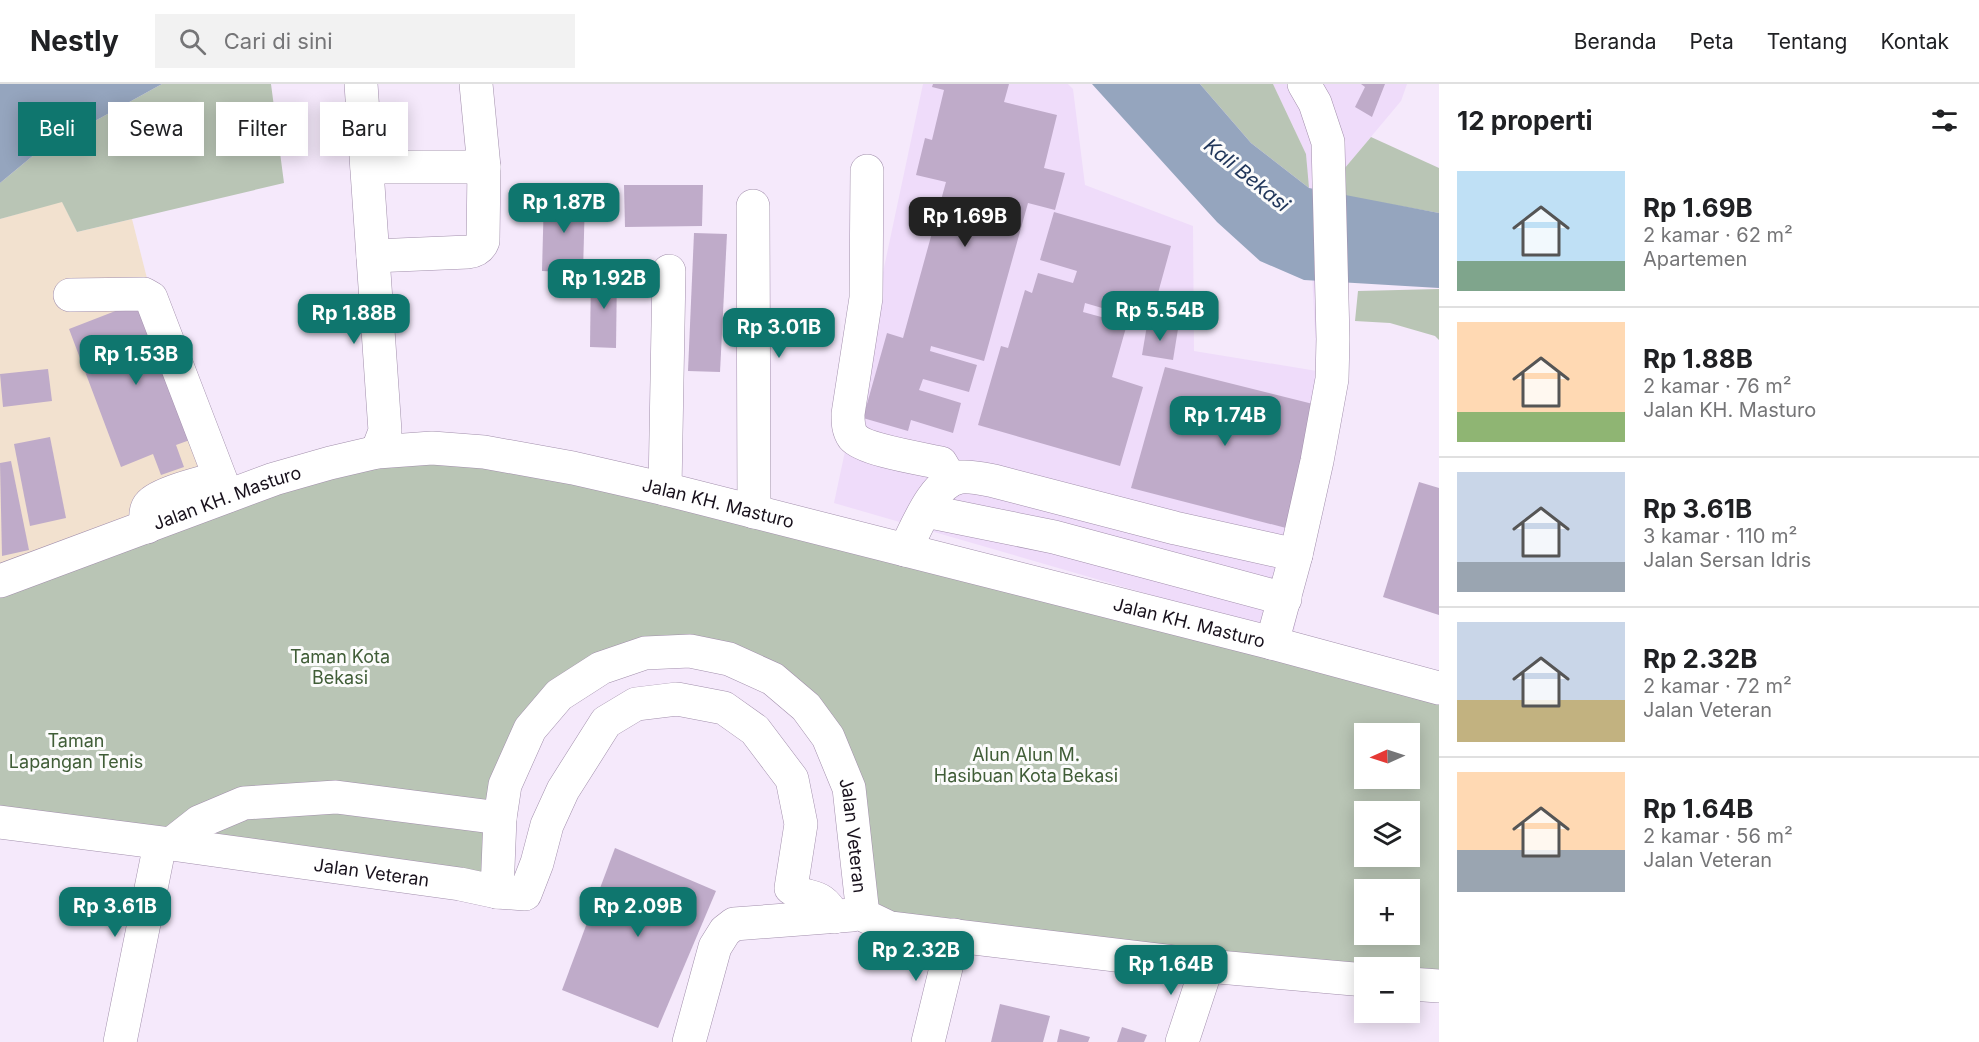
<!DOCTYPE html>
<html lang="id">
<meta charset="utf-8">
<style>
body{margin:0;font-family:Inter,sans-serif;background:#f2f2f2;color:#202124;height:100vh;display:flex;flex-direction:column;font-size:22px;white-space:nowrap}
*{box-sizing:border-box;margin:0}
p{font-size:20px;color:#757577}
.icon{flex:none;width:33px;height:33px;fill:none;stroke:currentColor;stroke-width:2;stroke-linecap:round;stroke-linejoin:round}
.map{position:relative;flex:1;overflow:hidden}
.sheet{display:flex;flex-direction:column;background:#fff;width:540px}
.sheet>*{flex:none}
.top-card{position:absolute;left:18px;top:18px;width:570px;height:54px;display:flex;gap:12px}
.needle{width:39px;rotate:267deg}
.buttons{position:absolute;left:1354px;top:639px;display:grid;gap:12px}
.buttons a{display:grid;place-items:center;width:66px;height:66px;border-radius:0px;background:#fff;box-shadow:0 3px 15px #0003;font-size:30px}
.price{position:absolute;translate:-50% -51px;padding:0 14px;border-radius:12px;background:#0f766e;color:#fff;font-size:20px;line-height:39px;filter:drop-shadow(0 2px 3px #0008)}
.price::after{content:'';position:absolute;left:50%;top:36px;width:18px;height:14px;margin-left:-9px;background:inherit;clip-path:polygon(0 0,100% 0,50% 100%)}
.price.selected{background:#222;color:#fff}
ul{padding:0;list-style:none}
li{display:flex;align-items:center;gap:18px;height:150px;padding:0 18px}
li+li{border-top:2px solid #e0e0e0}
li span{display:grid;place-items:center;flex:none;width:168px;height:120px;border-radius:0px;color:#555}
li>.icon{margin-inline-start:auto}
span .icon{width:72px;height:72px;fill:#fffc;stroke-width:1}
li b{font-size:26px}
h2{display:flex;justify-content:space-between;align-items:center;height:72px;padding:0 18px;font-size:26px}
.chip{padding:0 21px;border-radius:0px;background:#fff;box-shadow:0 3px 15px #0003;font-size:21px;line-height:54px}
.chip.selected{background:#0f766e;color:#fff}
header{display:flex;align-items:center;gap:36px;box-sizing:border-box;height:84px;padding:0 30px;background:#fff;border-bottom:2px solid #e0e0e0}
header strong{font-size:28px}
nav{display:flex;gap:33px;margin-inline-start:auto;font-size:21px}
.search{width:420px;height:54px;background:#f2f2f2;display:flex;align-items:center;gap:15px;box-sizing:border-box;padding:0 21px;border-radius:0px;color:#757577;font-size:22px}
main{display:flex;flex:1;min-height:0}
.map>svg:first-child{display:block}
</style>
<header>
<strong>Nestly</strong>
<div class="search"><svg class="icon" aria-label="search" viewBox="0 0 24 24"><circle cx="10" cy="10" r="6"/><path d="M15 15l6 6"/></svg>Cari di sini</div>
<nav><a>Beranda</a><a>Peta</a><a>Tentang</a><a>Kontak</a></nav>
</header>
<main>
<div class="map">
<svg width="1439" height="958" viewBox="0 0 1439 958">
<rect width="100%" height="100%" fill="#f5e9fb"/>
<polygon fill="#f2e1cf" points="62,117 77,148 132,135 153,218 219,394 0,497 0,135"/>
<polygon fill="#efdcfa" points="923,0 1068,0 1073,5 1085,101 1193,142 1194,267 1317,287 1306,70 1273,0 1407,0 1401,17 1344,85 1348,283 1293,552 834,419"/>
<g fill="#b9c5b5" fill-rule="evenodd">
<polygon points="162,0 271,0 284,99 77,148 62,118 0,135 0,99 35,70"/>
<polygon points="1200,0 1273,0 1306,70 1309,104 1251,59"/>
<polygon points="1371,53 1439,84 1439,129 1344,112 1344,85"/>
<polygon points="1439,205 1439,256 1435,252 1390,239 1355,237 1358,207"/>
<path d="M434,366L1439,604V902L1410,900V884H1365L863,831L849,703L773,595L645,569L530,645L497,808L0,738V498L137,447ZM1365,650H1410V694H1365ZM1365,728H1410V772H1365ZM1365,806H1410V850H1365Z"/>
</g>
<g fill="#95a5be">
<polygon points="0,0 162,0 35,70 0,99"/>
<polygon points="1092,0 1200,0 1251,59 1309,104 1439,129 1439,204 1304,196 1260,177 1217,138"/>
</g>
<g fill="#bfabc9">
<polygon points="933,0 1009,0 1004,18 1057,31 1044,84 1065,89 1055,126 1028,119 984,277 931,262 930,267 977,281 969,308 923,295 919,306 961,319 953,349 911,336 908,347 863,334 887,249 903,254 946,98 916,91 925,54 932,56 944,6 932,3"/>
<polygon points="1361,0 1385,0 1372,33 1355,23 1365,3"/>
<polygon points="624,101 703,101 702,142 625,143"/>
<polygon points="544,112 585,113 583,189 542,187"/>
<polygon points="1054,128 1171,162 1150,238 1085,219 1083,228 1127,240 1112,293 1143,303 1120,382 978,341 1001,262 1008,264 1025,206 1032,209 1038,189 1073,199 1077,187 1040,176"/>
<polygon points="694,149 727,150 720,288 688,287"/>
<polygon points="591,188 617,188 616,264 590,263"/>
<polygon points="149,214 201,352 176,361 184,383 161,391 153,370 121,383 69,245"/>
<polygon points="1147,241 1178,245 1173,276 1142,271"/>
<polygon points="1165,283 1317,321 1286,444 1131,404"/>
<polygon points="48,285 52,317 3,323 0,290"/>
<polygon points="50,353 66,434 30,442 14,360"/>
<polygon points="11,377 29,466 2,472 0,379"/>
<polygon points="1419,398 1439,404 1439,531 1383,513"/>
<polygon points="615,764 716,807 658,944 562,906"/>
<polygon points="1000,920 1050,932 1043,958 991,958"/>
<polygon points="1122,943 1147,951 1144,958 1117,958"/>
<polygon points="1060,945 1090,953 1088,958 1057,958"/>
</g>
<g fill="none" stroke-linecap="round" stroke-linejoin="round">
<defs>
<g id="minor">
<polyline points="361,0 385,347 377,368"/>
<polyline points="367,83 484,83"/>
<path d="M867,87L866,214L848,330C848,338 848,346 853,353C864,366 923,375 941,379L951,396"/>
<polyline points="753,122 754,428"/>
<path d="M373,172L468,168C475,167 480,165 483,157L484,83L476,0"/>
<polyline points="70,211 144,210 151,214 227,412"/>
<polyline points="665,405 669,187"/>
<polyline points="926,427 1054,453 1285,515"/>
<path d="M147,443C146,436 144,426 150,420C159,409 204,398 219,394"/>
<path d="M905,466C916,445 934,396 961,393C972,392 984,395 994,397L1175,444L1296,471"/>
<path id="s1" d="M0,497L274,395L330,379L377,368L432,364L484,368L573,384L665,405L1272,559L1439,604"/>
<polyline points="1272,559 1296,471 1317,377 1332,295 1333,255 1328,58 1315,19 1304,0"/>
<path id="s2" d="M0,738L171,760L460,800L497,808L500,734L505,701L530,645L559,611L601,584L645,569L690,567L729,575L773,595L806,623L828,653L849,704L863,831L890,844L1207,882L1365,896"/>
<polyline points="171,760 199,738 244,719 336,713 500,734"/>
<path d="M497,808L525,810L537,779L547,741L563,706L606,638L636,620L677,615L724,624L755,646L792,695L801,740L791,804C809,818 820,806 834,833"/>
<polyline points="1410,900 1439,902"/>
<polyline points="120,958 160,760"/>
<polyline points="689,958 715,863 725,847 734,840 852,831"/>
<polyline points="928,958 954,851"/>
<polyline points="1182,958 1207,882"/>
</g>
</defs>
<use href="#minor" stroke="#a28fac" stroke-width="34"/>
<use href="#minor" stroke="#fff" stroke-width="33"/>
</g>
<g text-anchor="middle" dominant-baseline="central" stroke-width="6" stroke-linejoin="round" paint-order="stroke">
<g font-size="18" fill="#18111c" stroke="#fbfbfb">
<text stroke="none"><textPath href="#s1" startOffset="242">Jalan KH. Masturo</textPath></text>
<text stroke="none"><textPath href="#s1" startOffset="746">Jalan KH. Masturo</textPath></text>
<text stroke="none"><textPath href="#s1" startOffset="1232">Jalan KH. Masturo</textPath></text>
<text stroke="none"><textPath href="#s2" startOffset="1128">Jalan Veteran</textPath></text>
<text stroke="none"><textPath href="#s2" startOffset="375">Jalan Veteran</textPath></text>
</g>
<g font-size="18" fill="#405d37" stroke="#fbfbfb">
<text x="340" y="572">Taman Kota<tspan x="340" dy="21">Bekasi</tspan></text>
<text x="76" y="656">Taman<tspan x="76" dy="21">Lapangan Tenis</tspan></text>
<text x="1026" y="670">Alun Alun M.<tspan x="1026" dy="21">Hasibuan Kota Bekasi</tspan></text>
</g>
<g font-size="20" font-style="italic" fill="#20365a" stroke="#fbfbfb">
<text transform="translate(1247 91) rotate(39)">Kali Bekasi</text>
</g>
</g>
</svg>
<div class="buttons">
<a><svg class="needle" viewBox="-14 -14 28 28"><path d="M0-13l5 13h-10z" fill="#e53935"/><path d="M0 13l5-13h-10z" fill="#757577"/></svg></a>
<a><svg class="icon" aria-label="layers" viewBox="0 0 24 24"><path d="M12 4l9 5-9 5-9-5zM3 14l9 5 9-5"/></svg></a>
<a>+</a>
<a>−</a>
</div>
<b class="price" style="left:564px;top:150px">Rp 1.87B</b>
<b class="price selected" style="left:965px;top:164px">Rp 1.69B</b>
<b class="price" style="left:604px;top:226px">Rp 1.92B</b>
<b class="price" style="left:1160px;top:258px">Rp 5.54B</b>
<b class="price" style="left:354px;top:261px">Rp 1.88B</b>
<b class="price" style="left:779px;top:275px">Rp 3.01B</b>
<b class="price" style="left:136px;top:302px">Rp 1.53B</b>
<b class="price" style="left:1225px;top:363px">Rp 1.74B</b>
<b class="price" style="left:115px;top:854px">Rp 3.61B</b>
<b class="price" style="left:638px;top:854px">Rp 2.09B</b>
<b class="price" style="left:916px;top:898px">Rp 2.32B</b>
<b class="price" style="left:1171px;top:912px">Rp 1.64B</b>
<div class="top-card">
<a class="chip selected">Beli</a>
<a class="chip">Sewa</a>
<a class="chip">Filter</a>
<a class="chip">Baru</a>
</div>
</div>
<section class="sheet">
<h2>12 properti<svg class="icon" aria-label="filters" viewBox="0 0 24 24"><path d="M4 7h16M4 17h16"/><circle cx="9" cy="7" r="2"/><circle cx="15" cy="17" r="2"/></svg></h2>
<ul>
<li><span style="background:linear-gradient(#bfe0f5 75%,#7fa58c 0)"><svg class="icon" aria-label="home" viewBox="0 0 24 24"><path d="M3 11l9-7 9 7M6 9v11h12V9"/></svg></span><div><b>Rp 1.69B</b><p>2 kamar · 62 m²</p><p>Apartemen</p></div></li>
<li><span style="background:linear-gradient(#ffd9b3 75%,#8fb573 0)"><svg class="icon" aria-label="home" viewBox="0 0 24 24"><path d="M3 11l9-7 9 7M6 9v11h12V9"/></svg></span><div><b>Rp 1.88B</b><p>2 kamar · 76 m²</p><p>Jalan KH. Masturo</p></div></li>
<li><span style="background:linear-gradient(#c9d6e8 75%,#9aa5b1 0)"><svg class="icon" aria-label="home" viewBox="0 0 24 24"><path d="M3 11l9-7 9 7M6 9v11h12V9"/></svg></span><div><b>Rp 3.61B</b><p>3 kamar · 110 m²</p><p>Jalan Sersan Idris</p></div></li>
<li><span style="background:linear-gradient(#c9d6e8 65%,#c2b280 0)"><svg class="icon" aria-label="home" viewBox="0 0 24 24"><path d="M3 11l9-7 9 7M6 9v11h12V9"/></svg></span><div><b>Rp 2.32B</b><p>2 kamar · 72 m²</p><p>Jalan Veteran</p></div></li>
<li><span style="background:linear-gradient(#ffd9b3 65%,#9aa5b1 0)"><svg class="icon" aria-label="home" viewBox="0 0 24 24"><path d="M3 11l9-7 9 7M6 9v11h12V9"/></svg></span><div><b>Rp 1.64B</b><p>2 kamar · 56 m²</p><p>Jalan Veteran</p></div></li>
</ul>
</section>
</main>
